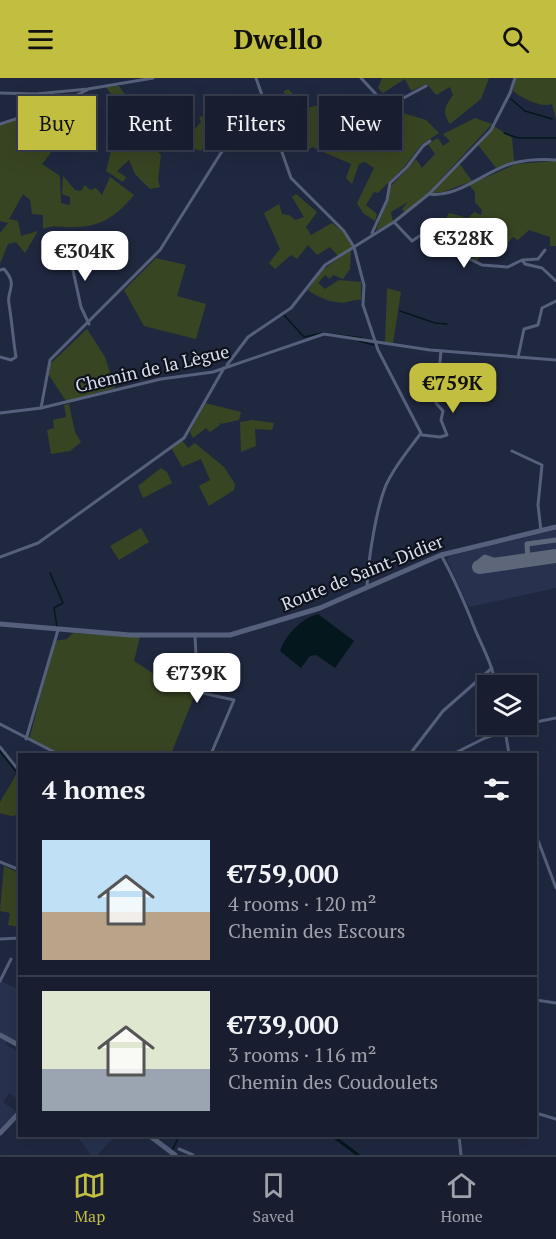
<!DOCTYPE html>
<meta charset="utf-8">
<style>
body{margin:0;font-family:"PT Serif",serif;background:#252b3c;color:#f1f3f6;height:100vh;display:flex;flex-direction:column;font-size:22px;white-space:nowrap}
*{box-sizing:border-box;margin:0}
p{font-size:20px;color:#9fa2ab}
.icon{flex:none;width:33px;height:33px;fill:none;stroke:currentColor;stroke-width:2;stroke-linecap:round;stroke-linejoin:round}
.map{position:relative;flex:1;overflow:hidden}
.sheet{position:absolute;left:18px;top:675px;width:519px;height:384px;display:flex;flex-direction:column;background:#181e30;border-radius:0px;box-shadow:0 6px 24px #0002,0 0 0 2px #363c4c}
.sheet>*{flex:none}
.top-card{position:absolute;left:18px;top:18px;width:520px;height:54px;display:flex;gap:12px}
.buttons{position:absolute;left:477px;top:597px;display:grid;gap:12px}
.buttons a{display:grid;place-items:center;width:60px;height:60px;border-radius:0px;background:#181e30;box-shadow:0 6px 24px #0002,0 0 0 2px #363c4c;font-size:30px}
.price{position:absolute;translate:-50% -51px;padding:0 14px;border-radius:12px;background:#fff;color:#222;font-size:20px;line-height:39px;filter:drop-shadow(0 2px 3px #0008)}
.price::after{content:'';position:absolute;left:50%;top:36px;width:18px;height:14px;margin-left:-9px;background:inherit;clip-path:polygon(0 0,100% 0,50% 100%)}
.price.active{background:#c1be40;color:#111}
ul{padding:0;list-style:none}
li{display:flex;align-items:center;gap:18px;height:150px;padding:0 24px}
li+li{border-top:2px solid #363c4c}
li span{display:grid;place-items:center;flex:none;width:168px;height:120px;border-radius:0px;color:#555}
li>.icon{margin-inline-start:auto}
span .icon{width:72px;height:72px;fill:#fffc;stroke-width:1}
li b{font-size:26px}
h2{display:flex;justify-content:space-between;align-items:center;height:72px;padding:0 24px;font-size:26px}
.chip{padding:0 21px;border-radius:0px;background:#181e30;box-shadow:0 6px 24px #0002,0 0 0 2px #363c4c;font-size:21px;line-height:54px}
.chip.active{background:#c1be40;color:#111}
header{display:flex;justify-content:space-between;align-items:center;height:78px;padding:0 24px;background:#c1be40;color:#111;font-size:27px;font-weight:800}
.tabs{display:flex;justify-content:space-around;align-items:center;height:84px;border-top:2px solid #363c4c;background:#181e30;font-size:16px;color:#9fa2ab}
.tabs a{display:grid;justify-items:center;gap:3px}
.tabs .active{color:#c1be40}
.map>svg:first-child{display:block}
</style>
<header><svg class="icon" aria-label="menu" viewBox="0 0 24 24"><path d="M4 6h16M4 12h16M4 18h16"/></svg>Dwello<svg class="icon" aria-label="search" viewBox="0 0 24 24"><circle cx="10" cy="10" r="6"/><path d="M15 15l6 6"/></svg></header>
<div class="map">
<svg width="556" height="1077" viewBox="0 0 556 1077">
<rect width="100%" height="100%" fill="#202840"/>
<g fill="#28324e">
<polygon points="556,452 556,510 469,529 447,482 449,478"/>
<polygon points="0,903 20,912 19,966 10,961 5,966 19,974 19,1022 9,1015 3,1024 17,1034 0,1052"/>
<polygon points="77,1058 115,1058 97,1077 91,1077"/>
</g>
<g fill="#384522">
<path d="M382,0H489L481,21L450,46C442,34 445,28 453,17L450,9L436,17L427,6L411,13L405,1L383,15L378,10Z"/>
<path d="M516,0H556V41L552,26C542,30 523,21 513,13Z"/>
<polygon points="119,8 145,46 136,50 145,47 152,55 172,49 183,40 193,53 201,44 199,39 203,38 212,53 201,73 186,68 180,71 175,66 153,68 161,77 158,102 160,109 150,111 135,96 129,82 117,93 126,99 123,104 106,93 117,49 134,50 106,9"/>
<polygon points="288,11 307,30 323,26 323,30 317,39 361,57 380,47 382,49 398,41 404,42 403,35 426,42 439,55 421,67 404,89 378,115 374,114 366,127 377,136 375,143 363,135 357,125 374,90 365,84 359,86 352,106 346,100 351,86 312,69 307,73 289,61 281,68 275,53 298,38 296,27 283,14"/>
<path d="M38,35L40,39H47L44,45L54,62L50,76L42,86L60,98L61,125L70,127V119L62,116L63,98L75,112L81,113L85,107L90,112L96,110L102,117L110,99L134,117C117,137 102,149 75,149C61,150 56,146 43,151V137L32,136L30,122L23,116L9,141L18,143L21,158L38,153L25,175L16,164L8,166L0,186V155L8,145L0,143V47Z"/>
<polygon points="475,40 492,46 427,116 405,135 402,131 408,124 391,134 393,144 376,153 391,108 416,81 422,90 435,76 428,66 438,60 443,68 450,63 443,56"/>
<polygon points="494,48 512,60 514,83 496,90 478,67"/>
<polygon points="556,83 556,168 550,168 550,159 529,152 518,162 513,159 506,167 487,162 477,184 473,182 479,164 441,150 449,135 468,140 474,134 481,137 482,132 475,124 475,114 469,107 516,86"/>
<polygon points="459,85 472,103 443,114 432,115"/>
<polygon points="296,116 317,134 306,149 311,157 332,145 343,154 352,166 351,170 338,178 330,169 317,177 308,167 297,181 291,177 275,191 269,185 280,171 264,135 279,126 282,136 289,137 295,142 304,139 292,119"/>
<path d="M351,172L350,191L343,201L333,197L330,201L325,197L318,205L325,211L339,202L361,204V222C355,221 353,223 347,224C336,227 316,219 308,212L322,192Z"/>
<polygon points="156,180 186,187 177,218 206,226 196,261 144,248 124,212"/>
<polygon points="387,210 401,214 393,265 385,264"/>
<polygon points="87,251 105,279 115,310 66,323 49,297 50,286"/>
<polygon points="205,325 241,334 239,342 221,346 219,344 220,347 210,354 206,350 193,360 190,354"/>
<polygon points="69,326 75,354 81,364 70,373 51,376 47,352 54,350 53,342 66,339 64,327"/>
<polygon points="253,342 274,345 272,352 255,351 256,368 241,374 240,344"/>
<polygon points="182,362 188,370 195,365 224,389 235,406 234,412 209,428 199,408 210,402 201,381 182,389 171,369"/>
<polygon points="161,390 167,394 172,405 143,420 138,408"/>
<polygon points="141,450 149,464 119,482 110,468"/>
<polygon points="73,555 140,559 134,583 173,608 195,616 171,676 61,676 29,662 55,563 67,561"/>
<polygon points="16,697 19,701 19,737 11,738 0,735 0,724"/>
<polygon points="4,788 19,795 19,849 8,847 10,835 0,833"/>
</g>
<path fill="#04171c" d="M318,536L354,563L335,590L316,577L310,578L301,590L280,573C286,556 302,540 318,536Z"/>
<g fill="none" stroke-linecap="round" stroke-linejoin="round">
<g stroke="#04171c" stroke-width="1.5">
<polyline points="511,21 525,33 552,41"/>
<polyline points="504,55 518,60 556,60"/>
<polyline points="400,233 435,245 447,246"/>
<polyline points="284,237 304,259 323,255 362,260"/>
<polyline points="359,263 374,267"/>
<polyline points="50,495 63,525 54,530 57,549"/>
<polyline points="172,1073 179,1058"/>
</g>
<g stroke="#04171c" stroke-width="3">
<polyline points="0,672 20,697"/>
<polyline points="333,1058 358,1077"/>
</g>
<g stroke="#5e667a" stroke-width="5">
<polyline points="528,482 527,466 556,462"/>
<polyline points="481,488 480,483 485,479 502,485"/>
</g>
<polyline stroke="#5e667a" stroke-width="14" points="479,489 556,478"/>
<g stroke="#56607b" stroke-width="3">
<path d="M256,0L291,100L344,153L354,169L364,207L363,227L378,272L421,355C410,370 398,384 389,401C377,422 368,483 367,509"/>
<polyline points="361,0 385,26 394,25 426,8"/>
<polyline points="0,15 36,16 88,11 153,0"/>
<polyline points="0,46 55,28 87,12"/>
<path d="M429,116C459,120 486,92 513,85C526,82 543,81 556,82"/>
<polyline points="394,144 412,163 421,157 482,187 508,189 522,182 525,186 542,190 556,203"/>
<polyline points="372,155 387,122 390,105 407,89 423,68 430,63"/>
<polyline points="67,165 81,229 89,246"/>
<polyline points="523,182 538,181 545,172"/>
<path d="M0,192L4,191C19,208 6,212 9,226C12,244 13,261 16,279L11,282L0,279"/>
<polyline points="518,279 524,251 538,247 542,230 556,223"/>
<polyline points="227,287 248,259 291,230 325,187 394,144 429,116 491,52 510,15 515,0"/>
<polyline points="41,330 50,282 160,172 226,67 258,36 263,25"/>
<polyline points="0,335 41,330 161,301 213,294 324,256 430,272 556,282"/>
<polyline points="422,357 440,359 447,357 441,342 443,333 436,325 441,273"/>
<polyline points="512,373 542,387 538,427 541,453"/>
<path d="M441,477C453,498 462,519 471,541C479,564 492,583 496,608"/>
<polyline points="0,479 38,465 52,455 184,360 224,290"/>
<polyline points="195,558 198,614 234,622 211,676"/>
<polyline points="0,646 58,676"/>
<polyline points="504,646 509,676"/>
<polyline points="526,646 556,640"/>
<polyline points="26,661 58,552"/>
<polyline points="0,669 20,694"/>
<polyline points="410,676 443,633 492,590"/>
<polyline points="453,676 485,660 526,646"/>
<polyline points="536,757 556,810"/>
<polyline points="0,784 20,792"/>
<polyline points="0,861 20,860"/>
<polyline points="0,903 11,881"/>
<polyline points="536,922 556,925"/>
<polyline points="536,1035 556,1041"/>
<polyline points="459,1058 461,1077"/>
<polyline points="179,1071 193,1077"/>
</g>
<g stroke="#56607b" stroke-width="5">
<polyline points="0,546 130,557 230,557 320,530 441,477 556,449"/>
<polyline points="0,957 20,968"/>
<polyline points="0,1055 20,1034"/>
<polyline points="150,1058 175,1077"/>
</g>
</g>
<g text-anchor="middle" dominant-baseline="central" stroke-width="4.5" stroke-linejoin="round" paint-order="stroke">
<g font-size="18" fill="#d8dfee" stroke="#0e121c">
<text transform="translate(152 290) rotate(-13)">Chemin de la Lègue</text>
<text transform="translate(362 494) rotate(-22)">Route de Saint-Didier</text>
</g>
</g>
</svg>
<div class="buttons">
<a><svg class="icon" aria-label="layers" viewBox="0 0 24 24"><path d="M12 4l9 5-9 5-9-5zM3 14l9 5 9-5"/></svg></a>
</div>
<b class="price" style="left:464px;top:191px">€328K</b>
<b class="price" style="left:85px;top:204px">€304K</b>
<b class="price active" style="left:453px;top:336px">€759K</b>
<b class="price" style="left:197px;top:626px">€739K</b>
<div class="top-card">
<a class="chip active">Buy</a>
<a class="chip">Rent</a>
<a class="chip">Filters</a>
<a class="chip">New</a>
</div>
<section class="sheet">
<h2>4 homes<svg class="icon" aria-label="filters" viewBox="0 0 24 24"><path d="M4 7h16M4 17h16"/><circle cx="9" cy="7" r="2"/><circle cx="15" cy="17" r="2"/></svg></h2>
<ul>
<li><span style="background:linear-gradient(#bfe0f5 60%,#b9a48a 0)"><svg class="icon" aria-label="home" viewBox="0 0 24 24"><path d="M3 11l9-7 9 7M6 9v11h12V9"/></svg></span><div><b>€759,000</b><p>4 rooms · 120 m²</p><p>Chemin des Escours</p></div></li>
<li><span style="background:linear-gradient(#dfe7d0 65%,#9aa5b1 0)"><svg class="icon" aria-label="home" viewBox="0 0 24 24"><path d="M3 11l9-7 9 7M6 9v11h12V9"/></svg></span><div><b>€739,000</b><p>3 rooms · 116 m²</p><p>Chemin des Coudoulets</p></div></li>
</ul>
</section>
</div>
<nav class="tabs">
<a class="active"><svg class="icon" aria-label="map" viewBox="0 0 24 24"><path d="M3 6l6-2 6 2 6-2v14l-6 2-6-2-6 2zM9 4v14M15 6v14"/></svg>Map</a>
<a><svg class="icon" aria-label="saved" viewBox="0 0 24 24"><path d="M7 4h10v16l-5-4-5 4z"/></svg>Saved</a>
<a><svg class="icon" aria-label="home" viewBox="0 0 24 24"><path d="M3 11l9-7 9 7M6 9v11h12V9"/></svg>Home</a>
</nav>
